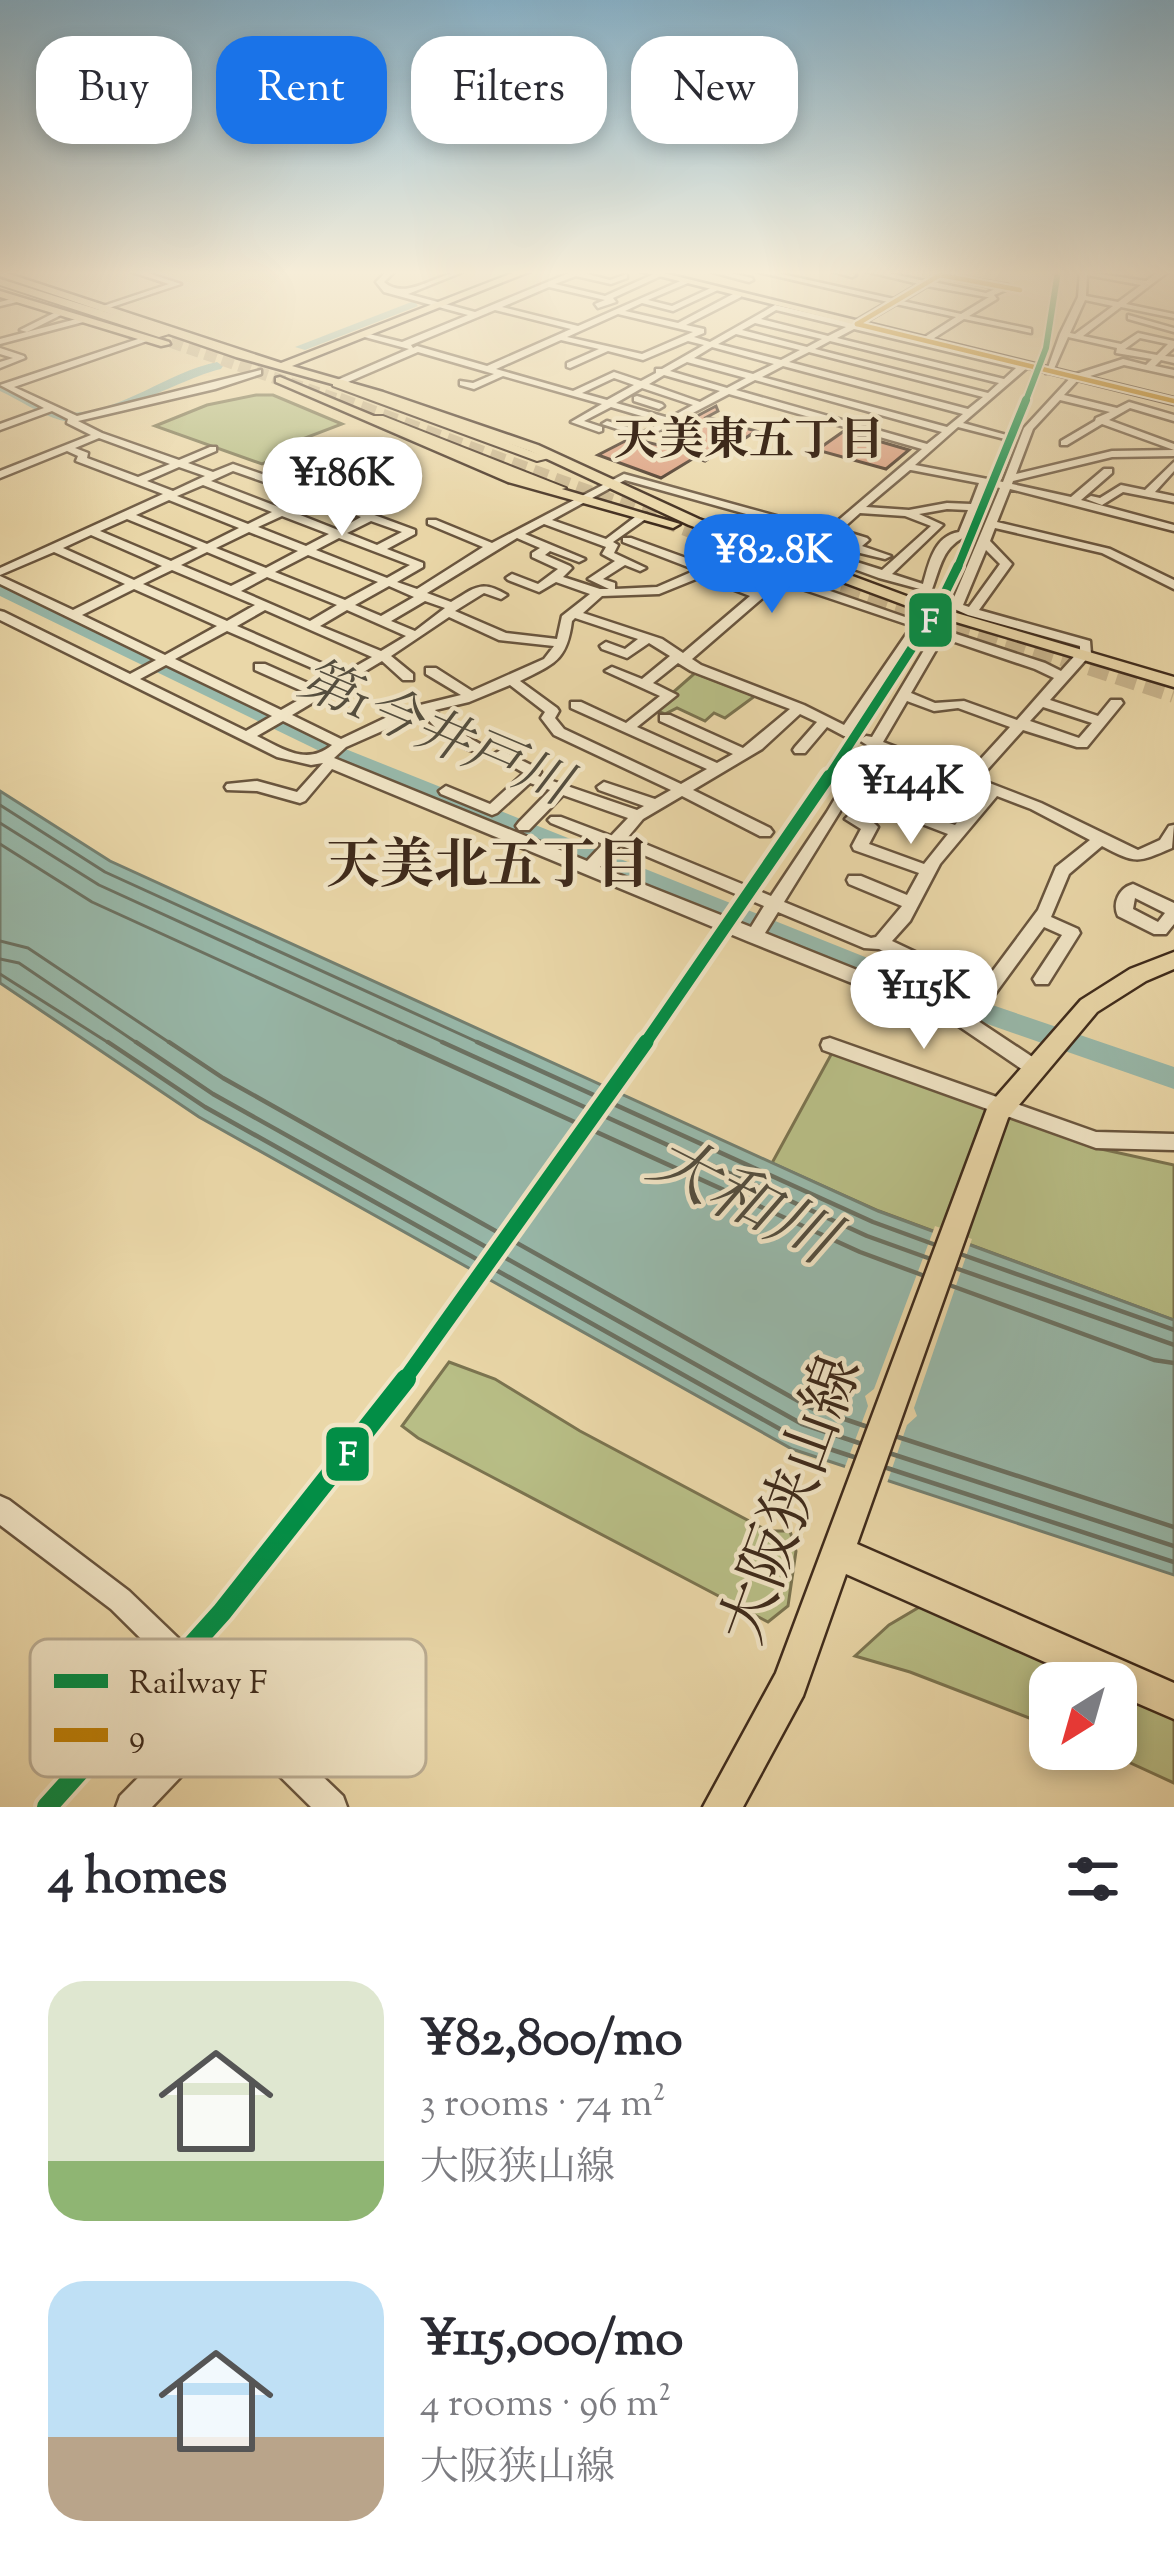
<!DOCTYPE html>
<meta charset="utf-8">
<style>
body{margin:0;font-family:"Sorts Mill Goudy","Noto Serif JP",serif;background:#f7f7f7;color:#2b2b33;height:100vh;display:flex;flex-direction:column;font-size:45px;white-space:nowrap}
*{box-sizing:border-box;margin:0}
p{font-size:39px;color:#7c7c81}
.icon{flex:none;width:66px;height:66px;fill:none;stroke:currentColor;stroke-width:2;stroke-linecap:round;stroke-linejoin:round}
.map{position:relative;height:1807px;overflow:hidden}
.drawer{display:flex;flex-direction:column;background:#fff;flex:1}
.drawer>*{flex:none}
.guide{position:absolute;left:36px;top:36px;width:1104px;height:108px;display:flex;gap:24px}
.needle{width:78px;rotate:217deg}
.buttons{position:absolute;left:1029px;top:1662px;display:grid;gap:24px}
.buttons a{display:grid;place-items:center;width:108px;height:108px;border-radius:24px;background:#fff;box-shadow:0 6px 18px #0003;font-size:60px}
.price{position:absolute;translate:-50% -102px;padding:0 27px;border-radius:42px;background:#fff;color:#222;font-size:39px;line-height:78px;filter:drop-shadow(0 3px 6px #0008)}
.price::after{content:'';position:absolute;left:50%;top:72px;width:36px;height:27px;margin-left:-18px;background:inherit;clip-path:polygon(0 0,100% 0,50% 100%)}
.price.current{background:#1a73e8;color:#fff}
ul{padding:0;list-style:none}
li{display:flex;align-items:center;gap:36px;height:300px;padding:0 48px}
li span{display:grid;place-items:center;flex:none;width:336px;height:240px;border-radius:36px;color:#555}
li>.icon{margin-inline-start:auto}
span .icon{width:144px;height:144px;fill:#fffc;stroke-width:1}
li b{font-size:51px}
h2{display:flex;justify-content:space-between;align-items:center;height:144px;padding:0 48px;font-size:51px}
.chip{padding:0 42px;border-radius:36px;background:#fff;box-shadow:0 6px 18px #0003;font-size:42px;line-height:108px}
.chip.current{background:#1a73e8;color:#fff}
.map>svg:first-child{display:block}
</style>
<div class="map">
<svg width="1174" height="1807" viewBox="0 0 1174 1807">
<rect width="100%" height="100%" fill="#ead7a8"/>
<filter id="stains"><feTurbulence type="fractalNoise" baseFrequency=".00167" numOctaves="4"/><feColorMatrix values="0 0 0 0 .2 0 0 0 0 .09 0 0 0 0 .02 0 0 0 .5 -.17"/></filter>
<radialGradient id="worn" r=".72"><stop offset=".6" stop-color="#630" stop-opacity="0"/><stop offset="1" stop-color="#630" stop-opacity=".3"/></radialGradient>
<g fill="#b8be86" stroke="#7b7450" stroke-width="3">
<polygon points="256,395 273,395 342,424 284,446 287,452 262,464 155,426 207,405"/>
<polygon points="695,673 755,696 725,718 714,713 705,721 677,708 665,714 654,709"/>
<polygon points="833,1051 1092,1147 1174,1165 1174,1320 879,1211 772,1163"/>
<polygon points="449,1362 495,1379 580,1431 768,1531 790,1531 796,1551 788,1606 768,1622 418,1438 402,1426"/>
<polygon points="928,1602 1112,1683 1050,1683 1050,1726 910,1672 855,1656 889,1625"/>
<polygon points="1116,1685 1174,1710 1174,1783 1100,1749 1116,1749"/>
</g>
<polygon fill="#98b9ab" stroke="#748071" stroke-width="3" points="0,791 110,861 878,1211 1174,1320 1174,1575 792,1449 199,1117 0,983"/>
<polygon fill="#ead7a8" points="935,1226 972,1239 914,1408 917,1416 907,1425 886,1486 843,1472 868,1406 865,1396 874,1389"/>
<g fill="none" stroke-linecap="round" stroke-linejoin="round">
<g stroke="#6b7263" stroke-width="3">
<polyline points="0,805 105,872 484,1045"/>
<polyline points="0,823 99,885 449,1045"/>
<polyline points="0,844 92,902 405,1045"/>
<polyline points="0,941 28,948 173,1045"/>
<polyline points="0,959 19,963 140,1045"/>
<polyline points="0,974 112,1045"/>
</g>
<g stroke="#6b7263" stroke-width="4.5">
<polyline points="108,1042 205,1107 796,1438 854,1457"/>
<polyline points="136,1042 213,1094 802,1424 859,1443"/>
<polyline points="169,1042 223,1078 809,1407 865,1426"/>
<polyline points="399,1042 860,1252 922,1275"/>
<polyline points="442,1042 867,1236 928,1258"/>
<polyline points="477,1042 873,1222 933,1244"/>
<polyline points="963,1255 1174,1330"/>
<polyline points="958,1269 1174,1345"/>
<polyline points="952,1286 1154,1360 1174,1363"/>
<polyline points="898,1437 1174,1527"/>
<polyline points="892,1454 1174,1546"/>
<polyline points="887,1468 1174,1562"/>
</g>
<g fill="#98b9ab" fill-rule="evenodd">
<polygon points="414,301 418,306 305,350 295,347"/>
<path d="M217,362L223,366L221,369C184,377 92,430 60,420C40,414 19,400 0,391V382C21,390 50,413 71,413C122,412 168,372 217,362Z"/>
<polygon points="0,584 348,750 945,989 1174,1067 1174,1089 927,1003 334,758 0,596"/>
</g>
</g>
<g fill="#dc9e7e" stroke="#3e2a1b" stroke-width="3">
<polygon points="716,406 718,411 707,417 756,431 744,439 738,438 705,461 694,458 661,478 598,455 631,438 658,445 692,425 684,423"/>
<polygon points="844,431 909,450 886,469 817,450"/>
</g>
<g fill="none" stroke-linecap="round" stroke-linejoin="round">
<polyline stroke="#c8b48c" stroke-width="12" stroke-dasharray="12 6" stroke-linecap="butt" points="154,336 347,403"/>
<polyline stroke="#c8b48c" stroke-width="15" stroke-dasharray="15 8" stroke-linecap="butt" points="339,400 795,569"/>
<polyline stroke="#c8b48c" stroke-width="20" stroke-dasharray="20 9" stroke-linecap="butt" points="787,566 1174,693"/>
<defs>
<g id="minor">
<polygon points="129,271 141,271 181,284 100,311 100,307 169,284"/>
<path d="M387,271H395L384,282C407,302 437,272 465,271L408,294L475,312L574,271H585L583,273L610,280L627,274V278L611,284L576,276L555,284L605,296L656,273L663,275L613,298L616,302L598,308L595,304L605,300L549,287L502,307L578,326L685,279L688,283L648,300L672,306L713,287L720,289L673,311L642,303L625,311L678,323L735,293H741V297L686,325L704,329V333L694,337L710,342L775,305L852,323L888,302L754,271H768L894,299L919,284L865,271H879L925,281L940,273L1008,285V289L994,295L997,299L969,316L1031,329V333L964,319L928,342L1021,364L1028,363V367L963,423L1010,436L1005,439L958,427L915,465L1003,482L1024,428L1073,375L1123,359L1146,365L1152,359L1116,353L1117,348L1068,337L1053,371L1046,373L1060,334L1078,297L1080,271L1146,281L1160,271H1169L1126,304L1174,314V318L1121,307L1083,336L1121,344L1138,333L1174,341V348L1165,356L1174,357V363L1161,360L1155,366L1174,370V376L1124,365L1078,380L1064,395L1117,408L1129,402L1174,415V421L1130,408L1109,420L1174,444V450L1102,424L1067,445H1061V441L1095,421L1096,418L1110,412L1060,400L1033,429L1016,474L1112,451L1174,450V456L1112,457L1013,481L1012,484L1071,497L1104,469H1112V473L1081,500L1174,525V531L1010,489L997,522L1110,549L1174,580V589L1102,553L995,528L990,541L1012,564L979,610L1090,641L1091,654L1050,700L1098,716L1111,700H1121L1123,703L1087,747H1077L1023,730L979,779L1041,803L1138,850L1160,840L1169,826L1174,825L1172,848C1137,863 1136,864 1102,846L1069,874L1051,917L1078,929L1080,933L1048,984H1036L1033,979L1062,935L1044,927L992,998L986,1000L879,949L864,948L778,912L765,933L969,1015L1040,1062L1042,1067L1040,1072L1033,1075L1026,1072L957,1025L747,941L332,769L305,801L300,803L257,791L227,790L225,787L227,784L257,781L297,792L323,763L311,765L277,757L0,620V611L4,612L130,674L156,660L0,584V576L73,610L125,584L54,552L0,575V568L163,494L76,461L78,456L67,451L0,478V471L91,435L67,423L68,419L52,411L0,430V424L44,408L0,385L147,336L150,340L14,387L77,416L261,370V374L215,389L78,421L102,433L179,460L210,447H216V451L188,463L213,472L233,464L273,478L326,455H334V459L282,481L415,530V534L387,549L423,563V567L397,582L417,589L483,547L428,524V520H436L492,543L624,474L827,530L922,449L729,394L645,438L602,424L607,421L644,432L662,422L611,407L584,421L602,427V431L599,432L571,422L602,404L503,376L474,389L460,385V381L473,383L494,374L418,352L341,385H335V381L409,349L361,336V332L402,342L468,315L384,292L376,282ZM1087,275L1141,285L1118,302L1086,296ZM941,277L997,288L986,293L933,282ZM927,286L987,297H989L961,314L902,301ZM1085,300L1113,306L1075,334L1070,333ZM896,304L956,317L920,340L860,325ZM495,310L571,329L487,366L417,346L413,348L411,345ZM776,310L846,327L828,336L761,319ZM618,314L693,332L642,354L567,337ZM755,323L822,339L807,347L742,330ZM854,329L1016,368L1004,379L837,338ZM736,334L800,350L781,360L718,344ZM1140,338L1168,344L1157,355L1125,349ZM561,340L599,349L567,363V367L570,368L608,351L643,360L688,341L704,345L662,369H656V373L641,381L614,372L573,391L496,369ZM830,341L999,383L988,393L815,349ZM712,347L774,364L753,374L694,358ZM809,352L983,397L968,409L789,362ZM687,362L746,378L727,388L670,371ZM783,366L963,414L947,427L762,377ZM664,375L720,391L700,402L649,384ZM614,378L634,385L607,400L582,393ZM755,380L942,432L927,444L736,390ZM642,388L693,405L669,418L616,403ZM99,438L170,464L138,477L87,458L88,453L75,448ZM179,467L205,476L173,491L147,481ZM910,470H911L979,483L971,504L947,503L909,510L866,507ZM233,471L304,496L281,508L211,481ZM625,480L821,535L757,590L707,571L709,558L727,544V540C716,539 700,551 697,562L631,538H623V542L696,570L657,587L615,589V583L603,579L625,565L640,571L646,568L614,553L618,545L613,542L647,518V514H639L606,539L552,520ZM203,485L272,512L248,524L177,496ZM988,485L1000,488L950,607L968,615L1080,646V650L1061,671L1045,663L944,630H936L872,737L866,736L859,740L867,745L827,812L771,896L628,837L643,819L682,796L760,836H770L773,832L770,828L693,790L762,749L800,714L817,722L795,747L793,750L795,753H805L827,727L844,736H854V730L925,624L787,576L835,535L855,541L835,558V562L879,578L931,592C941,566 942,546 969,535ZM169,500L239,528L207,544L136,515ZM314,500L361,517L338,530L290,511ZM947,509L968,510L959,532C934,536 929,563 923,584L892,574L943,525L919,514ZM860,513L905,516L931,526L882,570L847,559L856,552L885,559L891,556L862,546L869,540L867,538L841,530ZM282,516L329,534L306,546L258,527ZM127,519L198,548L171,561L100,531ZM371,521L402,532L377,545L347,533ZM544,524L606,547L602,554L615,561L588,579L609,589H600L563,577L572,568L570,566L545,555L550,551L579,562L585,559L525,534ZM249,532L298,551L266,568L216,548ZM91,535L162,566L134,580L63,548ZM339,538L410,565L387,578L316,550ZM517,538L540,548L532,553V557L558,569L538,584L512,574L506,578L508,580L539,592L556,582L590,594L562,616L557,639L506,633L455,611L484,593L501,599L507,595C481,579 475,588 451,602L427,593ZM986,550L1000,564L969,607L963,605ZM207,552L257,573L231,586L181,565ZM308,555L378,582L345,600L275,572ZM172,570L255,605L227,621L143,584ZM267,577L337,605L310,621L241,591ZM701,577L750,596L683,653L662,639L583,613L602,596L659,594ZM781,582L912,626L844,725L804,705L701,665L692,659ZM389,586L414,597L381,616L355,605ZM134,589L217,626L165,655L82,615ZM425,601L445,608L415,631L391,621ZM265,610L372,657L344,673L237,626ZM347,610L406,636L381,651L320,626ZM449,617L499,640L554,646L544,659L472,691L436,668H426V674L461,695L404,709L341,739L292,715L382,661L403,680H413V674L391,656ZM575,618L638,639L625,649L606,642L600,646L602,649L627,658L649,643L670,656L642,679L612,667L605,671L660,696L626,723L581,702H571V708L707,769L681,784L564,729L555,718L559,711L557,708L520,681C554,664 567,661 572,621ZM227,631L335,678L319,688L265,664H255V670L309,694L281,710L175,659ZM943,638L1035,669L1054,678L1017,720L964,701L935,703L911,693ZM678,663L691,671L790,709L743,748L670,715H660V721L733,754L717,763L637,727L677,695L653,683ZM166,665L272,716L246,731L140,679ZM510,685L545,712L541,718L554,735L671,790L655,799L604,782L597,787L599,790L644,806L637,810L538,776L541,772L539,769L501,750L494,754L496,757L524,773L490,804L446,786L439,791L441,794L492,815L497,813L530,783L550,790L519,822L516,826L519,830H529L563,795L628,818L611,836L561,817H551L548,820L551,823L603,844L587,861L334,758L346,747L423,713C437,732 461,752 485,753L487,750L485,747L446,724L435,710L469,702ZM907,701L934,711L958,708L1010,727L967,774L883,742ZM1043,707L1092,723L1079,738L1030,721ZM283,721L332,745C307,766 283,749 257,736ZM878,750L984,791L955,825L898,805H888L885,808L888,811L948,834L924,864L869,844L878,827C872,819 857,813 848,816L845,819L861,829L852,846L854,850L919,873L907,895L861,876H849L847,880L849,884L902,906L876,937L871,938L784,902ZM997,796L1031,809L1090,840L1056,867L1038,910L983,984L892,941L910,921L940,864ZM620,845L764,906L751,927L600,867Z"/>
<polygon points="721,271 752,278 753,280 749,282 712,272"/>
<polygon points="831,271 844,271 856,275 852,277"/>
<polygon points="18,297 21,301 0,306 0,302"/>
<polygon points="60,310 67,312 27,332 20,330"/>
<polygon points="1128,315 1174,328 1174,332 1128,319"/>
<polygon points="84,317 87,321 0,344 0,339"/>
<polygon points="0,348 24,356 25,358 0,368 0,362 13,358 0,354"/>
<polygon points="637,396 662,404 664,406 659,409 634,401 634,397"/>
<polygon points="1174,462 1174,471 1155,492 1174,496 1174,502 1123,492 1102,505 1086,499 1091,496 1100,498 1121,485 1145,490"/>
<path d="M1133,884L1174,903V924L1166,934H1154L1118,916C1112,903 1119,888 1133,884ZM1135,898L1165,913L1158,922L1133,909Z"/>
<polygon points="830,1038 1096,1132 1174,1134 1174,1150 1096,1148 823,1050 821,1045 823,1040"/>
<polygon points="0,1496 9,1500 129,1591 343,1796 347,1807 311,1807 229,1726 152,1807 116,1807 120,1796 209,1706 111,1609 0,1525"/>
</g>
<g id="major">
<polygon points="0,271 281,363 518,271 531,271 292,366 383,392 538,445 699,519 936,607 1174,677 1174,687 926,613 689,525 530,451 375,396 236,357 0,276"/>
<polygon points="639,271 655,271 1174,398 1174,404"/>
<polygon points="0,291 169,342 170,344 161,346 0,297"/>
<polygon points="280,377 518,476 680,524 673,528 508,482 276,382 276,378"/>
<polygon points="1174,952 1174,969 1146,981 1097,1012 1008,1118 857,1544 1174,1683 1174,1719 1116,1694 1116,1683 1092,1683 846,1574 803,1696 743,1807 703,1807 776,1673 988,1106 1081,1000 1130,969"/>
</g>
<g id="highway">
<polygon points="0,279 167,331 169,334 159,337 0,285"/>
<polygon points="333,380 343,380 549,458 537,461 333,386"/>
<polygon points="373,416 383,416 566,488 553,491 373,422"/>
</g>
</defs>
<use href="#minor" stroke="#69553e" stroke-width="5"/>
<use href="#major" stroke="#3e2a1b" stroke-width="5"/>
<use href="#highway" stroke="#3e2a1b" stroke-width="4"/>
<use href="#minor" fill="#f1e5c6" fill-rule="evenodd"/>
<use href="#major" fill="#ead7a8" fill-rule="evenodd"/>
<use href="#highway" fill="#ead7a8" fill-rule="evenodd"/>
<defs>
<g id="bus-1">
<polyline points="857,324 1174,401"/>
<polyline points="857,324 940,275 1020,290"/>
</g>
</defs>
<use href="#bus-1" stroke="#f1e5c6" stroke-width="9"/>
<use href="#bus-1" stroke="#c08108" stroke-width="4.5"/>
<defs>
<polyline id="rail-1-far5" points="1025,403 1046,348 1058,271"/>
<polyline id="rail-1-far4" points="957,569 1026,400"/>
<polyline id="rail-1-far3" points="827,779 936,611 958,566"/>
<polyline id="rail-1-far2" points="644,1045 829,776"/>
<polyline id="rail-1-far1" points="403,1382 646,1042"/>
<polyline id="rail-1" points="47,1807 222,1612 406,1379"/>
</defs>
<use href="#rail-1-far5" stroke="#f1e5c6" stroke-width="10"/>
<use href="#rail-1-far4" stroke="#f1e5c6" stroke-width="14"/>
<use href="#rail-1-far3" stroke="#f1e5c6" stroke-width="16"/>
<use href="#rail-1-far2" stroke="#f1e5c6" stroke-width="21"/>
<use href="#rail-1-far1" stroke="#f1e5c6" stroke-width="24"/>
<use href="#rail-1" stroke="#f1e5c6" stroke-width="28"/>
<use href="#rail-1-far5" stroke="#028e46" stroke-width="6"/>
<use href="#rail-1-far4" stroke="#028e46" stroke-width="8"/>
<use href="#rail-1-far3" stroke="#028e46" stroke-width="9"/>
<use href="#rail-1-far2" stroke="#028e46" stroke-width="12"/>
<use href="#rail-1-far1" stroke="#028e46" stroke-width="15"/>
<use href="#rail-1" stroke="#028e46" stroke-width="20"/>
</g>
<linearGradient id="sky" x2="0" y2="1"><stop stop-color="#88b6d0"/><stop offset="0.52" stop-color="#f6edd8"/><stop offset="1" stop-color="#f6edd8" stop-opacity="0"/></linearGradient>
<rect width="1174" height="524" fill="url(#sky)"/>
<g text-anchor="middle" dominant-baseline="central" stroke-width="9" stroke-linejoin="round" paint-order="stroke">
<g font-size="45" font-weight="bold" fill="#3e2a1b" stroke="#f1e5c6">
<text x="749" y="443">天美東五丁目</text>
</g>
<g font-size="54" font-style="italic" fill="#544e3f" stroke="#f1e5c6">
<text transform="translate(433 736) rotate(23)">第1今井戸川</text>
</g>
<g font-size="54" font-weight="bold" fill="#3e2a1b" stroke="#f1e5c6">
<text x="488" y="869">天美北五丁目</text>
</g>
<g font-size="60" fill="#3e2a1b" stroke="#f1e5c6">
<text transform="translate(795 1501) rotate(-70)">大阪狭山線</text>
</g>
<g font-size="66" font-style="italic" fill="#544e3f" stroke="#f1e5c6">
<text transform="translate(740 1205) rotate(27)">大和川</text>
</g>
</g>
<rect x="30" y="1639" width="396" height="138" rx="18" fill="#f1e5c6" stroke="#bbad93" stroke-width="3"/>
<rect x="54" y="1674" width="54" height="14" fill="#028e46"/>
<rect x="54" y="1728" width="54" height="14" fill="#c08108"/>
<g font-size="33" fill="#3e2a1b">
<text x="129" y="1693">Railway F</text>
<text x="129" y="1747">9</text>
</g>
<g stroke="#f1e5c6" stroke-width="4.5">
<rect x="907" y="591" width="47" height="58" rx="12" fill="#028e46"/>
<rect x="324" y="1425" width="47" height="58" rx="12" fill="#028e46"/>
</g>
<g font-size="33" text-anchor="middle" font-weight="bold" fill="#fff">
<text x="930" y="632">F</text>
<text x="348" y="1465">F</text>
</g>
<rect width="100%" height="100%" filter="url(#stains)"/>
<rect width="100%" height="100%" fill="url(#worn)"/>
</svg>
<div class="buttons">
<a><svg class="needle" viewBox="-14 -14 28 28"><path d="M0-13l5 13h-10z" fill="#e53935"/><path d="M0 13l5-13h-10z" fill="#7c7c81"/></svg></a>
</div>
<b class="price" style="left:342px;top:539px">¥186K</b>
<b class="price current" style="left:772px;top:616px">¥82.8K</b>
<b class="price" style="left:911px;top:847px">¥144K</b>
<b class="price" style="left:924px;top:1052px">¥115K</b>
<div class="guide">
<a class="chip">Buy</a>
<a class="chip current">Rent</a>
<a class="chip">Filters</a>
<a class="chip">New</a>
</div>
</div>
<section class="drawer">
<h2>4 homes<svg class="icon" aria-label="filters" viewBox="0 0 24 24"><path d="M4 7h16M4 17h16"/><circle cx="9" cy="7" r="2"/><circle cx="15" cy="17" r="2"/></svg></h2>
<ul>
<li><span style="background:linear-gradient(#dfe7d0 75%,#8fb573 0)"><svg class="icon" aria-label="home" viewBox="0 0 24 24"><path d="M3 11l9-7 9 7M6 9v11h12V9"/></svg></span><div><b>¥82,800/mo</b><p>3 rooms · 74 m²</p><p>大阪狭山線</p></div></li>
<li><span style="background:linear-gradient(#bfe0f5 65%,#b9a48a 0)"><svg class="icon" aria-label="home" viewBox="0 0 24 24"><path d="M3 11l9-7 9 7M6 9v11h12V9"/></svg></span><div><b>¥115,000/mo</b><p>4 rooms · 96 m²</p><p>大阪狭山線</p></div></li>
</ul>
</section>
